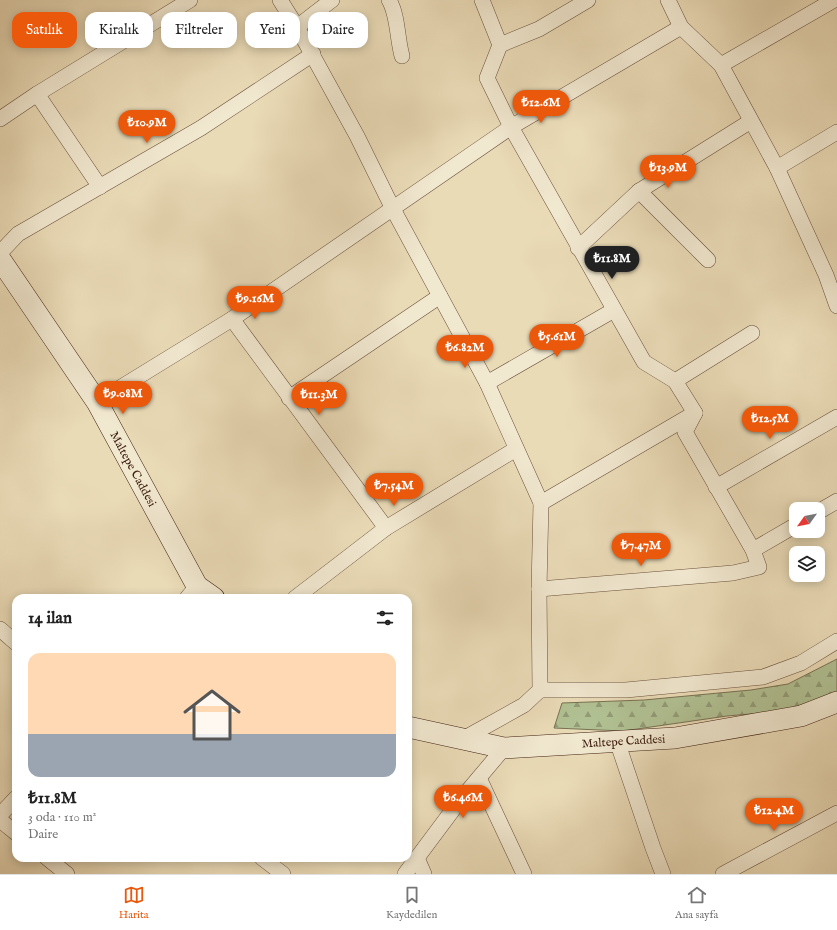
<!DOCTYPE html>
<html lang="tr">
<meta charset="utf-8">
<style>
body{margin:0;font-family:"IM FELL English",serif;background:#f6f6f6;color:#222;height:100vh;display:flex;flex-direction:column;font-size:15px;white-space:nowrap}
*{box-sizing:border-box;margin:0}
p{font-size:13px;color:#767676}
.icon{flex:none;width:22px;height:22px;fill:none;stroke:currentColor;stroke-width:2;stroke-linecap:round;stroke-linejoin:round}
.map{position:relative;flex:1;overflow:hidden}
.panel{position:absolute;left:12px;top:594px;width:400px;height:268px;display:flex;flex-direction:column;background:#fff;border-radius:12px;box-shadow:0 2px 10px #0003}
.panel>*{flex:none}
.guide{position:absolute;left:12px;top:12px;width:400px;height:36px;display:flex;gap:8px}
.needle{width:26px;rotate:237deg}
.buttons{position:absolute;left:789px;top:502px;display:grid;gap:8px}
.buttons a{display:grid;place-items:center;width:36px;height:36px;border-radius:8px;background:#fff;box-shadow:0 2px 10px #0003;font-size:20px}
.price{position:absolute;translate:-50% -34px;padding:0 9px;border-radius:14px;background:#ea580c;color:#fff;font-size:13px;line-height:26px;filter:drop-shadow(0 1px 2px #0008)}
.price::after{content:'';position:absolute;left:50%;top:24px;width:12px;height:9px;margin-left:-6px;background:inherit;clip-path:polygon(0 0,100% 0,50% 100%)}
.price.selected{background:#222;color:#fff}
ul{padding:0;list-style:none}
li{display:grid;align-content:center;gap:8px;height:212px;padding:0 16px}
li span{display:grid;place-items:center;height:124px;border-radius:12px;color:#555}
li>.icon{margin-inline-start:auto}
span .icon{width:72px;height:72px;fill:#fffc;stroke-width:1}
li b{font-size:17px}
h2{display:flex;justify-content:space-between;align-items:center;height:48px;padding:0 16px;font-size:17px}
.pill{padding:0 14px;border-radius:12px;background:#fff;box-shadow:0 2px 10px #0003;font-size:14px;line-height:36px}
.pill.selected{background:#ea580c;color:#fff}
.dock{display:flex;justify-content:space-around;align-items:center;height:56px;border-top:1px solid #e0e0e0;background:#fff;font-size:11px;color:#767676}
.dock a{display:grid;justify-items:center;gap:2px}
.dock .selected{color:#ea580c}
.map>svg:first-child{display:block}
</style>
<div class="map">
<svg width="837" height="874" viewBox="0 0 837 874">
<defs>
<pattern id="forest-firs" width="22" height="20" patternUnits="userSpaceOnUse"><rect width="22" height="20" fill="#b1c193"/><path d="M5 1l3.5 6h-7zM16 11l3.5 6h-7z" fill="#929c77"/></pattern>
</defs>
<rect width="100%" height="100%" fill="#eadbb7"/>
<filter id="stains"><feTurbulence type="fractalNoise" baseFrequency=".005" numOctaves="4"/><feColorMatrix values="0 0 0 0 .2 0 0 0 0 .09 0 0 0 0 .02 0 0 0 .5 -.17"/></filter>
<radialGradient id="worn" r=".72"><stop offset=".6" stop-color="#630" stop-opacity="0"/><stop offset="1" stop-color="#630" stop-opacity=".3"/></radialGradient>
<polygon fill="url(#forest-firs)" stroke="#797153" points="837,659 837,694 796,710 727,716 623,731 554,728 562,703 644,700 751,690 788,684"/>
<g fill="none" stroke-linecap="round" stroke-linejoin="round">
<defs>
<g id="street">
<polyline points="280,0 297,27 357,136 393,209 487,383 541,503 539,589 540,690 524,705 463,739"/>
<path d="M389,0C398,15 397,38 402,56"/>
<polyline points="482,0 500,45 487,78 511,127 644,362 675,381 695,413 685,432 753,550 759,567 733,573 539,589"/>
<polyline points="668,0 681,27 721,65 777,168 826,275 837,306"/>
<polyline points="297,27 332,0"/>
<polyline points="500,45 539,29 588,0"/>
<polyline points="721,65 834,0"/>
<polyline points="0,119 37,94"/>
<polyline points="777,168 837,132"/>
<polyline points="100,187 37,94 190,0"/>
<polyline points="639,191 708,260"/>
<polyline points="578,248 639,191 751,121"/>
<polyline points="0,253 18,234 201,128 313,54"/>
<polyline points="232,319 386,528"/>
<polyline points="675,381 752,333"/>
<polyline points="487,383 614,310"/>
<polyline points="289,398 440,296"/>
<polyline points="97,402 232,319 511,127 681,27"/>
<polyline points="716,487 837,417"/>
<polyline points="541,503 695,413"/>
<polyline points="818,512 837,501"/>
<polyline points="753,550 796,525"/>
<polyline points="187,598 197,586"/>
<polyline points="295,598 386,528 516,449"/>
<polyline points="0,629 16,643"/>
<polyline points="540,690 626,690 763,677 801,663 837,641"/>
<polyline points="617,741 653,848 663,874"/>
<polyline points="479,778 524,874"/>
<polyline points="0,815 16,798"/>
<polyline points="0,820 16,833"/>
<polyline points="47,858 67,874"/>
<polyline points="262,858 283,874"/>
<polyline points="417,858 424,874"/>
<polyline points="405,874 461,799 504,748"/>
<polyline points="723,874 837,813"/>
</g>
<g id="secondary">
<path id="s1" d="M0,259L97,402L197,586L214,598"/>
<path id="s2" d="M408,727L504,748L675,738L801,716L837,702"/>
</g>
</defs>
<use href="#street" stroke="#6b503c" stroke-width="16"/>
<use href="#secondary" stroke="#412113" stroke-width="22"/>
<use href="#street" stroke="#f1e8d0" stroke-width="15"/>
<use href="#secondary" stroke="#f1e8d0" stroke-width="21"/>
</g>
<g text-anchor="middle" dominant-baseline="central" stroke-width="3" stroke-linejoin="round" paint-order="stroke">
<g font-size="12" fill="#412113" stroke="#f1e8d0">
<text stroke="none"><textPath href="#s1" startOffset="249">Maltepe Caddesi</textPath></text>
<text stroke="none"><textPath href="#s2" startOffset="218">Maltepe Caddesi</textPath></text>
</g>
</g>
<rect width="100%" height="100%" filter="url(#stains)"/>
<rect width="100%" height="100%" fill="url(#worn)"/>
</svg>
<div class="buttons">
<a><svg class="needle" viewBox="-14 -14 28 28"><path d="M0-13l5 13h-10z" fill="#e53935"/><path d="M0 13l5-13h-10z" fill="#767676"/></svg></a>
<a><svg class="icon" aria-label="layers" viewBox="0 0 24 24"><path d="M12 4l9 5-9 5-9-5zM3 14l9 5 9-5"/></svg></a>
</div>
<b class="price" style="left:541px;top:124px">₺12.6M</b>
<b class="price" style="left:147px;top:144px">₺10.9M</b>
<b class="price" style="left:668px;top:189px">₺13.9M</b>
<b class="price selected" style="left:612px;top:280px">₺11.8M</b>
<b class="price" style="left:255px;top:320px">₺9.16M</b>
<b class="price" style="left:557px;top:358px">₺5.61M</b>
<b class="price" style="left:465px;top:369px">₺6.82M</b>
<b class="price" style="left:123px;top:415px">₺9.08M</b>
<b class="price" style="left:319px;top:416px">₺11.3M</b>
<b class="price" style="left:770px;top:440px">₺12.5M</b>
<b class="price" style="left:394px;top:507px">₺7.54M</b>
<b class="price" style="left:641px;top:567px">₺7.47M</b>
<b class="price" style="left:463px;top:819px">₺6.46M</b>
<b class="price" style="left:774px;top:832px">₺12.4M</b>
<div class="guide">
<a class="pill selected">Satılık</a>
<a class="pill">Kiralık</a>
<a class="pill">Filtreler</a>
<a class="pill">Yeni</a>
<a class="pill">Daire</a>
</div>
<section class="panel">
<h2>14 ilan<svg class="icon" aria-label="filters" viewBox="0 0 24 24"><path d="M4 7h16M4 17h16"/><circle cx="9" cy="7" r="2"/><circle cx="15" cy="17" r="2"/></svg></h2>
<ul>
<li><span style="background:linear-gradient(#ffd9b3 65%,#9aa5b1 0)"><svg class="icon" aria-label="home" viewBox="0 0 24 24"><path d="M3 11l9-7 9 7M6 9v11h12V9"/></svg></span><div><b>₺11.8M</b><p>3 oda · 110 m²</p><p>Daire</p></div></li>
</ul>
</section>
</div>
<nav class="dock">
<a class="selected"><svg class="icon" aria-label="map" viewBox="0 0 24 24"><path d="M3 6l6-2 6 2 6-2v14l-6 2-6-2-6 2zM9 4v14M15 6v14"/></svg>Harita</a>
<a><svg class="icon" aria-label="saved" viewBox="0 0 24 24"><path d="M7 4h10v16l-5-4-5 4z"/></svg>Kaydedilen</a>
<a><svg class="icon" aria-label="home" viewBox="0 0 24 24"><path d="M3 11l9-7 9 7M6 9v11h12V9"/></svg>Ana sayfa</a>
</nav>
